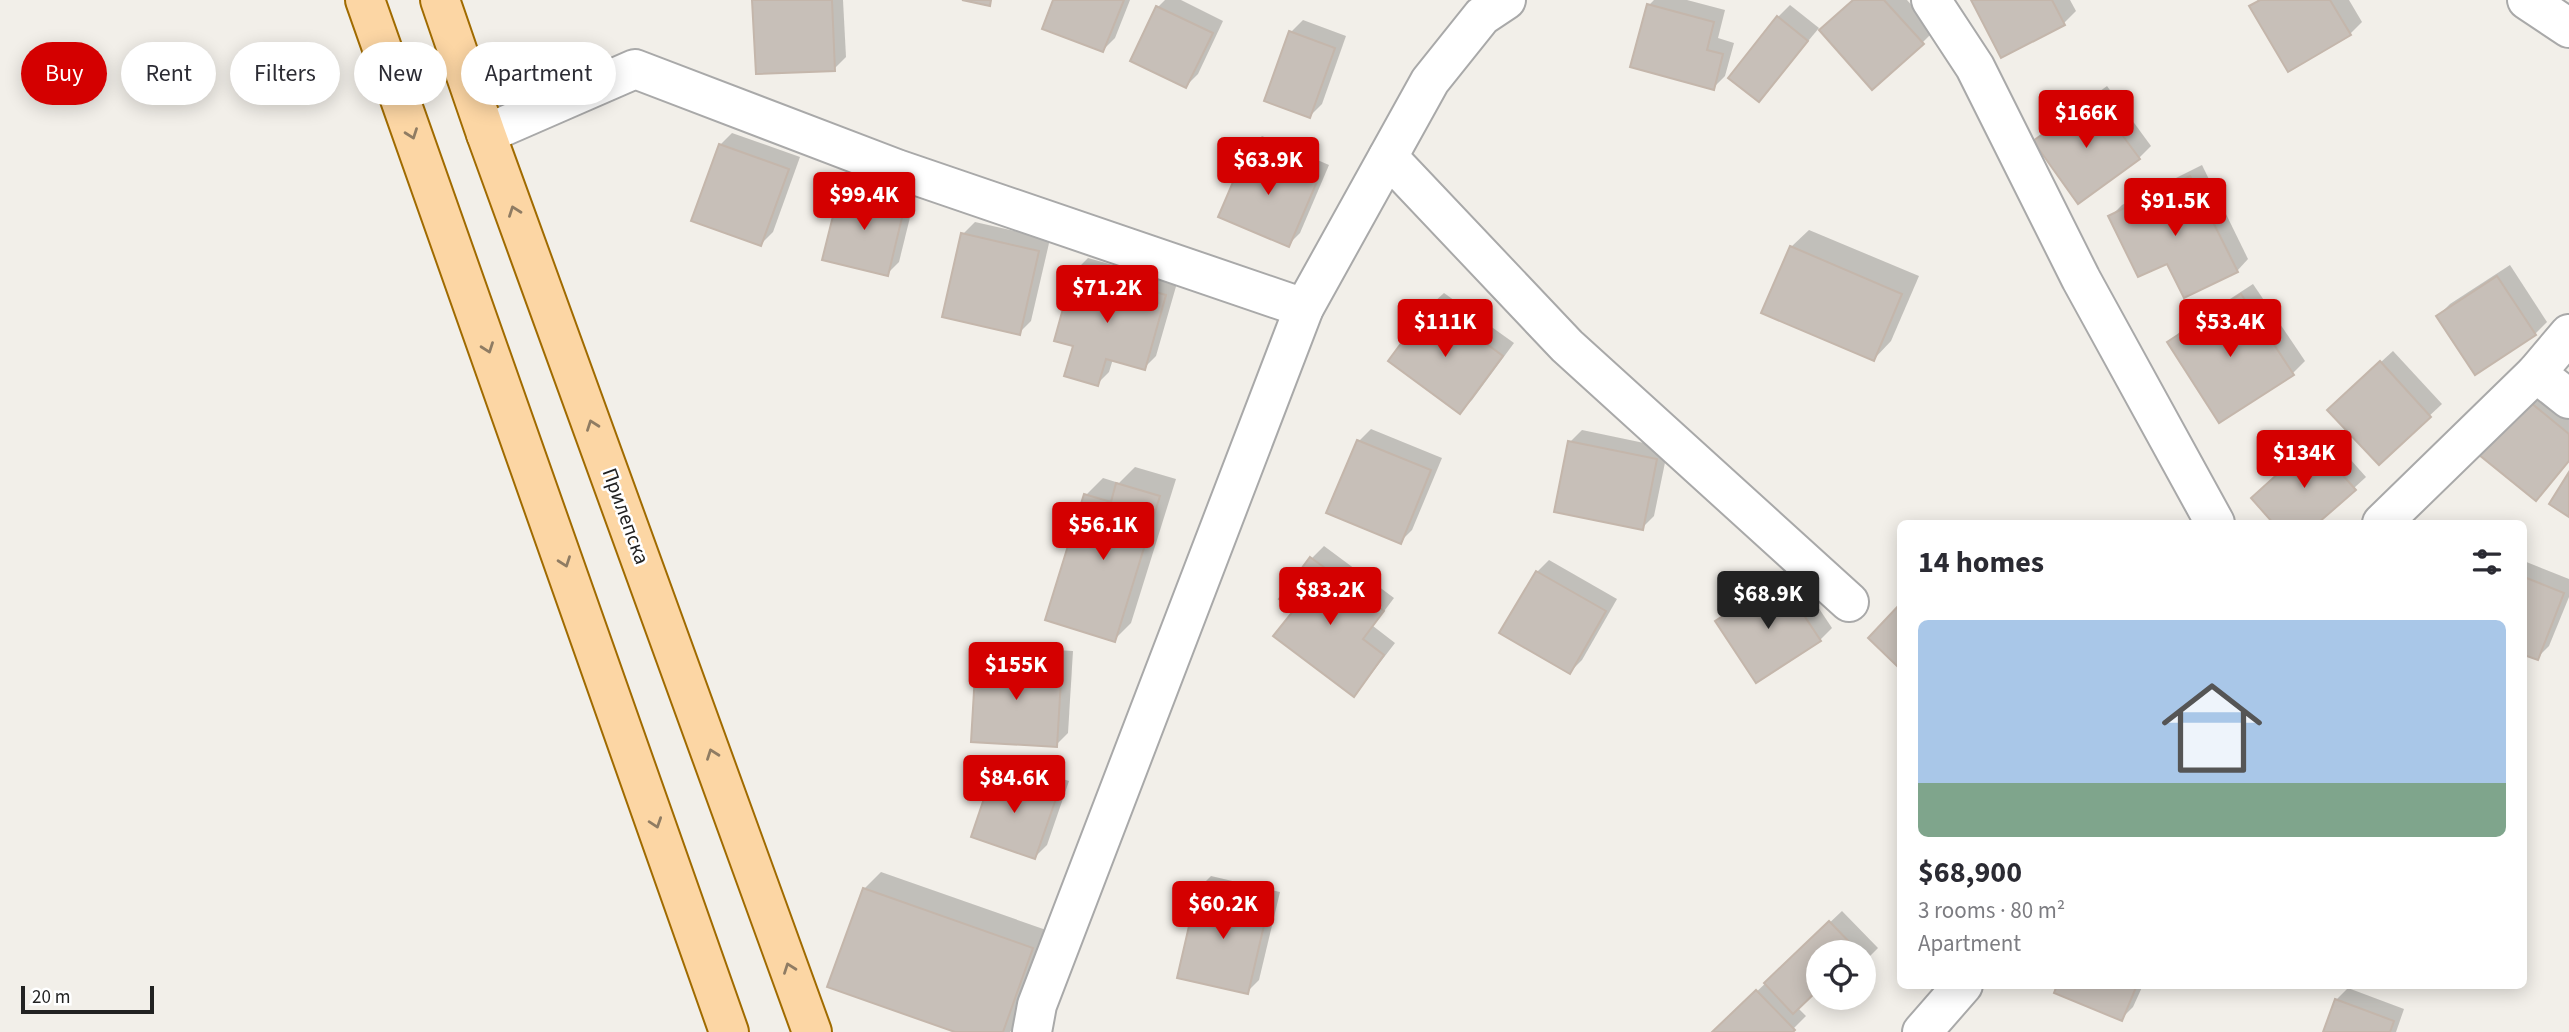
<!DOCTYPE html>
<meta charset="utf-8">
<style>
body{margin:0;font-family:"Source Sans 3",sans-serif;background:#f2f2f3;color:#2b2b33;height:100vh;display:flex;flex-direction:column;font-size:26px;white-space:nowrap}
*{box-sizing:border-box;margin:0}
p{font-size:23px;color:#7c7c81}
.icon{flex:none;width:38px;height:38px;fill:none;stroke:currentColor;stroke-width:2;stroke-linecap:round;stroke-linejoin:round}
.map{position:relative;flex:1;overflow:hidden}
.panel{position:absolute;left:1897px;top:520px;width:630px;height:469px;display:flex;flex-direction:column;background:#fff;border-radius:10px;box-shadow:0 4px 18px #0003}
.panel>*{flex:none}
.top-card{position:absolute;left:21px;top:42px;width:665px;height:63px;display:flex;gap:14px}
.tools{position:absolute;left:1806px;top:940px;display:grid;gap:14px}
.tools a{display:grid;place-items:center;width:70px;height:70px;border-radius:50%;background:#fff;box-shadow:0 4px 18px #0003;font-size:35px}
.scale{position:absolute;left:21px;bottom:18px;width:133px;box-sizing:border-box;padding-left:7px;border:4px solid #222;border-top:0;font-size:19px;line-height:24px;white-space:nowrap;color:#222;-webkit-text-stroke:5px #fff;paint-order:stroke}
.price{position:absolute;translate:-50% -60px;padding:0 16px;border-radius:7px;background:#d40000;color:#fff;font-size:23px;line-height:46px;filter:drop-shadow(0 2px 4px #0008)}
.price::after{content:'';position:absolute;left:50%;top:42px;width:21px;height:16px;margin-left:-10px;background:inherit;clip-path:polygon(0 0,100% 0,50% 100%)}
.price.on{background:#222;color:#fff}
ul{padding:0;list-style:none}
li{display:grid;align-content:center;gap:14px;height:371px;padding:0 21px}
li span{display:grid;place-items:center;height:217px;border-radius:10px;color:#555}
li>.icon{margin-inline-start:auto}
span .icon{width:126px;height:126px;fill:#fffc;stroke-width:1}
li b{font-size:30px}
h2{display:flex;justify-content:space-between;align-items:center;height:84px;padding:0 21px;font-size:30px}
.tag{padding:0 24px;border-radius:32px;background:#fff;box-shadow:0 4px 18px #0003;font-size:24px;line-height:63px}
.tag.on{background:#d40000;color:#fff}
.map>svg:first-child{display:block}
</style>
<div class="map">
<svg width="2569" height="1032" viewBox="0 0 2569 1032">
<rect width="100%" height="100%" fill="#f2efe9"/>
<g fill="#0003">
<polygon points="754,0 843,0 846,57 834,69"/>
<polygon points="1054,0 1130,0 1115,38 1103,50"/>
<polygon points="1165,0 1181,0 1223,21 1198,74 1186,86 1132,60 1158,7"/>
<polygon points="1654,0 1687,0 1725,10 1718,38 1734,43 1725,76 1713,88 1649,5"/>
<polygon points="1854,0 1907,0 1934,31 1922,43"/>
<polygon points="1973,0 2070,0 2076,11 2064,23"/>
<polygon points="2258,0 2349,0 2362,22 2350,34 2251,7"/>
<polygon points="1790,5 1819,28 1759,100 1778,17"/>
<polygon points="1303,20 1346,36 1322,104 1310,116 1291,32"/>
<polygon points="2107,86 2151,146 2139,158 2035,141 2047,130"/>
<polygon points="732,133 800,157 773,232 761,244 720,145"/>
<polygon points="1262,136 1329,165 1300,233 1288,245 1250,148"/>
<polygon points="2202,165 2248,259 2237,271 2168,261 2110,217 2122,205"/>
<polygon points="854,177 916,193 899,262 887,274 842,189"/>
<polygon points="975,222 1050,239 1031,321 1019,333 963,234"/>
<polygon points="1809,230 1919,276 1891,341 1874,359 1791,247"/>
<polygon points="1088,258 1177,283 1156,356 1144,368 1113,359 1109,372 1097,384 1075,345 1076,270"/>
<polygon points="2510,265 2547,322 2535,334 2476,373 2438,316 2450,304"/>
<polygon points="2253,284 2305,361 2293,373 2169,343 2181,331"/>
<polygon points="1444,293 1514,343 1472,400 1460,411 1432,304"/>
<polygon points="2393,351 2442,404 2379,463 2342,398"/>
<polygon points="2538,387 2569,413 2569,461 2481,453"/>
<polygon points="1371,429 1442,458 1412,530 1400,542 1329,512 1359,441"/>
<polygon points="1582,430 1668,448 1654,516 1642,528 1570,442"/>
<polygon points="2326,432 2366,477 2316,523 2276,523 2253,499"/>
<polygon points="1135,467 1176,479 1131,623 1114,640 1086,495 1103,478 1119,483"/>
<polygon points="1324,546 1394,598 1373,626 1395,643 1365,682 1354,694 1296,610 1281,599 1312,558"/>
<polygon points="1549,560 1617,599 1582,660 1570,672 1537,572"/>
<polygon points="2524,561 2569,579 2569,597 2549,646 2537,658 2524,653"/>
<polygon points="1792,568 1832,628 1820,640 1717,621 1729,609"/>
<polygon points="1900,606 1900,667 1870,638"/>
<polygon points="989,646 1073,651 1068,733 1056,745 977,658"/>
<polygon points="1007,761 1069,781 1047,845 1035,857 995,773"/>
<polygon points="881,872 1049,931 1014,1028 1010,1032 960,1032 864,889"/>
<polygon points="1211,876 1280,892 1259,980 1247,992 1199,888"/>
<polygon points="1842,911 1878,948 1864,962 1864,952 1818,952 1818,987 1797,1007 1806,1016 1790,1032 1714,1032"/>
<polygon points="2059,985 2143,985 2133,1007 2121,1019"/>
<polygon points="2348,988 2404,1009 2396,1032 2325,1032 2336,1000"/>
</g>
<g fill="#c7bfb8" stroke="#c4b6ab" stroke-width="2">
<polygon points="752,0 832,0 835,71 756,74"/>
<polygon points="962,0 991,0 990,6"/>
<polygon points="1053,0 1124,0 1103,52 1042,29"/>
<polygon points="1853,0 1884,0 1924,44 1872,90 1819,30"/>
<polygon points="1971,0 2052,0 2065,25 2001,58"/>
<polygon points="2260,0 2330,0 2351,35 2288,72 2249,6"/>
<polygon points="1647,4 1714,22 1707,50 1723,54 1714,90 1630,67"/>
<polygon points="1156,6 1213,33 1186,88 1130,61"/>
<polygon points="1777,16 1808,41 1759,102 1728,78"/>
<polygon points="1289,31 1335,48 1310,118 1264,101"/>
<polygon points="2094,97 2140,159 2078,204 2033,141"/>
<polygon points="719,144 789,169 761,246 691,221"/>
<polygon points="1248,147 1319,177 1289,247 1218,217"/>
<polygon points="2190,176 2238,272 2184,298 2167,264 2138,277 2108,216"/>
<polygon points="840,188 905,205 888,276 822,260"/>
<polygon points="961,233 1039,251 1020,335 942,317"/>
<polygon points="1790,246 1902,294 1874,361 1761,313"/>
<polygon points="1074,269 1166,295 1145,370 1106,359 1098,386 1064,376 1073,346 1054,341"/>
<polygon points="2497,276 2536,335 2475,375 2436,316"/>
<polygon points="2241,294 2294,375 2219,423 2167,342"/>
<polygon points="1431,303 1503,356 1460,414 1388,361"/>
<polygon points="2380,361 2431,417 2379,465 2327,410"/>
<polygon points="2525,398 2569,434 2569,461 2536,501 2478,454"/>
<polygon points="1357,440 1431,470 1401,544 1326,513"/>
<polygon points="1568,441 1657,459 1643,530 1554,512"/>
<polygon points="2313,442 2356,490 2318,523 2273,523 2251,498"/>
<polygon points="2569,472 2569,517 2549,504"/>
<polygon points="1116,483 1160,496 1115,642 1045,620 1084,494 1111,502"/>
<polygon points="1310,557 1384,611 1363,639 1384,655 1354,697 1273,636 1294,610 1279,599"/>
<polygon points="1536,571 1606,611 1570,674 1499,633"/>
<polygon points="2524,577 2564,593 2538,660 2524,655"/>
<polygon points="1780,579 1821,641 1756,683 1715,621"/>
<polygon points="1900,604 1900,669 1868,638"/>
<polygon points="976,657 1062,663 1057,747 971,742"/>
<polygon points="993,772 1058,793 1035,859 971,837"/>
<polygon points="1198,887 1269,904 1248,994 1177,978"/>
<polygon points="863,888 1033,948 1003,1032 955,1032 827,987"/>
<polygon points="1829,921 1859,952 1818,952 1818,990 1793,1014 1764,983"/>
<polygon points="2057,985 2137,985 2122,1021 2054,993"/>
<polygon points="1756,990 1795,1030 1793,1032 1712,1032"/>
<polygon points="2335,999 2394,1021 2390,1032 2323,1032"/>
</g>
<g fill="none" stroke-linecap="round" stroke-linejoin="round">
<defs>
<g id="minor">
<polyline points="1931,0 1975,67 2081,279 2215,523"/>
<polyline points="2527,0 2569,28"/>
<polyline points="486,134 635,69 897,169 1304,308"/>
<polyline points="1388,157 1567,346 1849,602"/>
<polyline points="2536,373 2569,399"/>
<polyline points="2382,523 2536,373 2569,334"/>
<polyline points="1032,1032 1037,1005 1304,308 1430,81 1482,16 1506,0"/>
<polyline points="1922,1032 1963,985"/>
</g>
<g id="major">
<polyline points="365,0 729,1032"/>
<polyline points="440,0 486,134 812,1032"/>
</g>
</defs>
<use href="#minor" stroke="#a9a9a9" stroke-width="42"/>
<use href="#major" stroke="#a06b00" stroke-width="42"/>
<use href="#minor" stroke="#fff" stroke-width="38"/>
<use href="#major" stroke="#fcd6a4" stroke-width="38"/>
</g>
<defs><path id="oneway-chevron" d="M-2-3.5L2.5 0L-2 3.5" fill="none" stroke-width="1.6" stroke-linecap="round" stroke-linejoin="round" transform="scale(1.75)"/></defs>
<g stroke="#8f7c63">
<use href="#oneway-chevron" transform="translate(412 134) rotate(70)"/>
<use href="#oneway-chevron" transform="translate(514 211) rotate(-110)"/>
<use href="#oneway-chevron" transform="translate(488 348) rotate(70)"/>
<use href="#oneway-chevron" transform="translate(592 425) rotate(-110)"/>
<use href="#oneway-chevron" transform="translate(565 562) rotate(70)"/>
<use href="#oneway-chevron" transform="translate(712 754) rotate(-110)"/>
<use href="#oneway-chevron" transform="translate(656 823) rotate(71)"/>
<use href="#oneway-chevron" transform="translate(789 968) rotate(-110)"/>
</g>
<g text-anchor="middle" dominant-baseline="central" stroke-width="5" stroke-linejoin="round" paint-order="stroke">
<g font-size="21" fill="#222" stroke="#fff">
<text transform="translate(626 516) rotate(70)">Прилепска</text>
</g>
</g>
</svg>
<div class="tools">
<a><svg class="icon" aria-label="locate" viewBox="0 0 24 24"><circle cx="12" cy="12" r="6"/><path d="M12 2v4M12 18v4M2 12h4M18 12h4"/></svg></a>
</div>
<div class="scale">20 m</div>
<b class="price" style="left:2086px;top:150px">$166K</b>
<b class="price" style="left:1268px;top:197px">$63.9K</b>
<b class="price" style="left:864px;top:232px">$99.4K</b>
<b class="price" style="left:2175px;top:238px">$91.5K</b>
<b class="price" style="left:1107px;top:325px">$71.2K</b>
<b class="price" style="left:1445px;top:359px">$111K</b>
<b class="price" style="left:2230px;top:359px">$53.4K</b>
<b class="price" style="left:2304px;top:490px">$134K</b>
<b class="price" style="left:1103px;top:562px">$56.1K</b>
<b class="price" style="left:1330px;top:627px">$83.2K</b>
<b class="price on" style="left:1768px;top:631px">$68.9K</b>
<b class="price" style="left:1016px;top:702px">$155K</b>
<b class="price" style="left:1014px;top:815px">$84.6K</b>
<b class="price" style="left:1223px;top:941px">$60.2K</b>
<div class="top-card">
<a class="tag on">Buy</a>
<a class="tag">Rent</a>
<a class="tag">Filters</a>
<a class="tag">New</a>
<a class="tag">Apartment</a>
</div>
<section class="panel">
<h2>14 homes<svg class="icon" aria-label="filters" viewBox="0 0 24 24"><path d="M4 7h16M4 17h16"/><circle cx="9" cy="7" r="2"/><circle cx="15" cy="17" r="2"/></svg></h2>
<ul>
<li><span style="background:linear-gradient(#a9c7e8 75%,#7fa58c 0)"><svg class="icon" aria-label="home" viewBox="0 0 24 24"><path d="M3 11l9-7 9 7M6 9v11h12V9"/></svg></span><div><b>$68,900</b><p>3 rooms · 80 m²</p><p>Apartment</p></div></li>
</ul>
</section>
</div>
